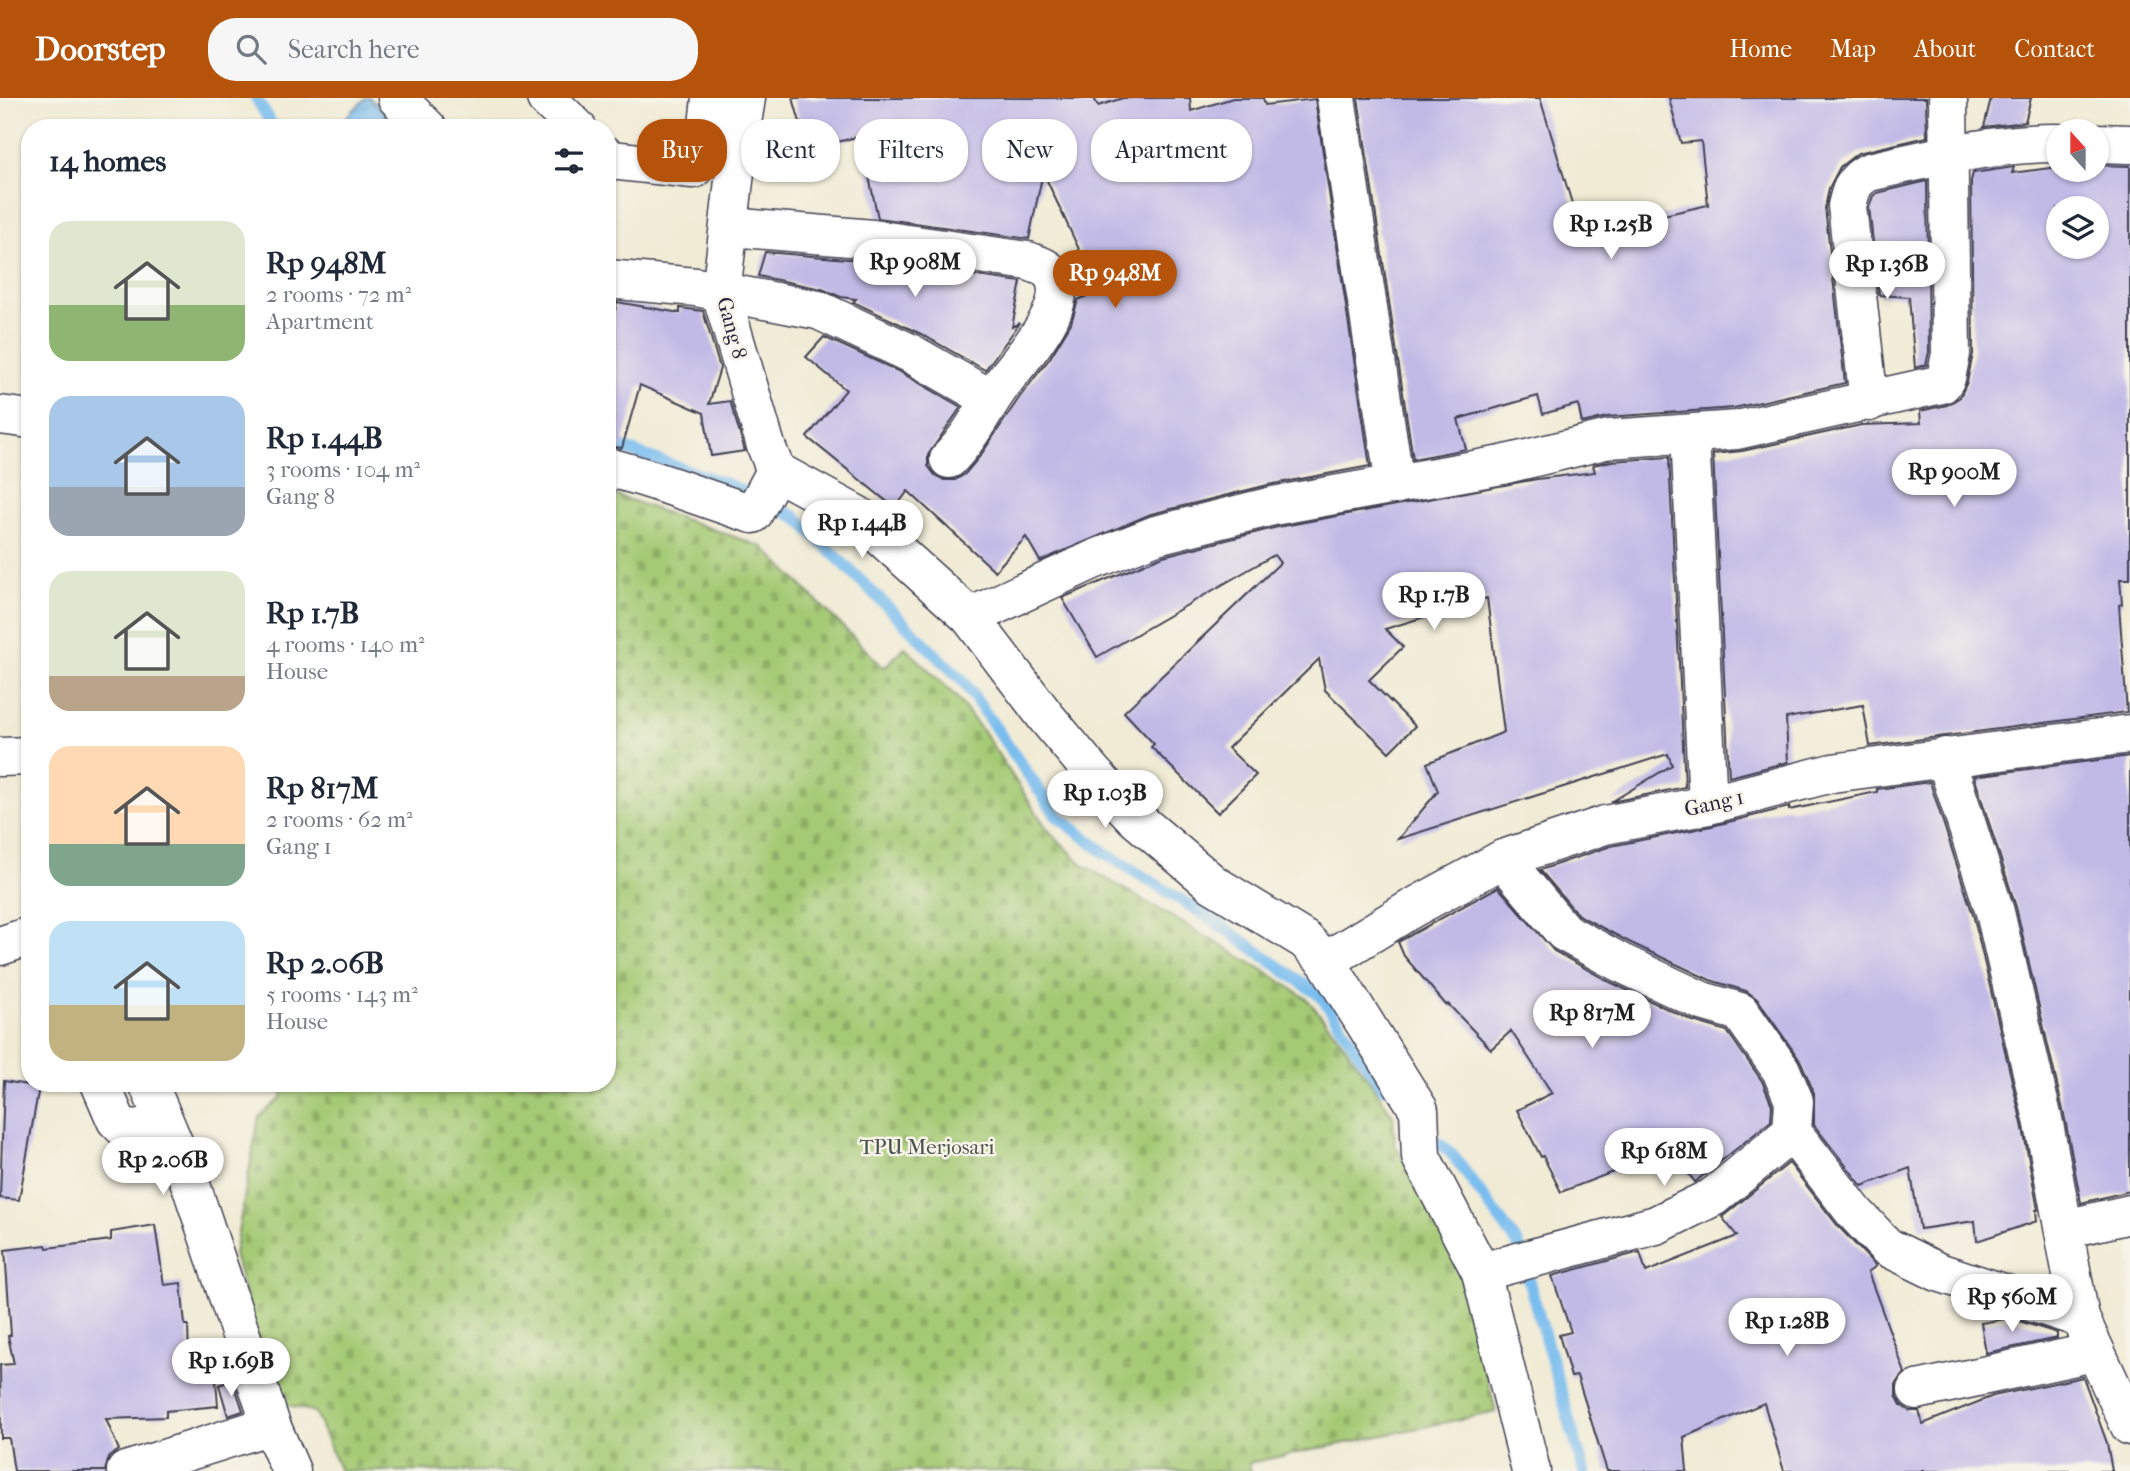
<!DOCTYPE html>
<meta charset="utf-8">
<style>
body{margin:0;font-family:"IM FELL French Canon",serif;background:#f6f6f7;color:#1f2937;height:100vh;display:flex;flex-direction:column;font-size:26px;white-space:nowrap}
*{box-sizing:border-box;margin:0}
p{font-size:23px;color:#747a83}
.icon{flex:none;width:38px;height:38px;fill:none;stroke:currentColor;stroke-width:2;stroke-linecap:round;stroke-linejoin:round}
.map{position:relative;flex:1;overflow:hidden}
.side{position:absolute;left:21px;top:21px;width:595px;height:973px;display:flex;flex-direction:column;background:#fff;border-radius:28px;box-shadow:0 2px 5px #0004}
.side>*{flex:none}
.guide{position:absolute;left:637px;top:21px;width:665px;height:63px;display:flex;gap:14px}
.needle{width:46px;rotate:339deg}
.fabs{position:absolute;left:2046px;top:21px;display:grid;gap:14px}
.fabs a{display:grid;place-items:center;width:63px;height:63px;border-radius:50%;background:#fff;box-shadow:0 2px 5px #0004;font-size:35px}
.price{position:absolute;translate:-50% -60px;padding:0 16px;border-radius:24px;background:#fff;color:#222;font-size:23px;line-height:46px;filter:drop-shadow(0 2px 4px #0008)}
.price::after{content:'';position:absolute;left:50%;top:42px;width:21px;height:16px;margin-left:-10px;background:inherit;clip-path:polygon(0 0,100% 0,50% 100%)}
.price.selected{background:#b45309;color:#fff}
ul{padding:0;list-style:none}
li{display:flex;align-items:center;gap:21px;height:175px;padding:0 28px}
li span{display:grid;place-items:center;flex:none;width:196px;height:140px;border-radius:21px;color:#555}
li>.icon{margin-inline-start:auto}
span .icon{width:84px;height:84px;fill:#fffc;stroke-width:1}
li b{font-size:30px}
h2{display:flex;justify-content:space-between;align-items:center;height:84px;padding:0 28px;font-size:30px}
.chip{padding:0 24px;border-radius:28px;background:#fff;box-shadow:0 2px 5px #0004;font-size:24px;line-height:63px}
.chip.selected{background:#b45309;color:#fff}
header{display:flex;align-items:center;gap:42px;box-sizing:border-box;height:98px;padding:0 35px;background:#b45309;color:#fff}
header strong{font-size:33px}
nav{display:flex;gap:38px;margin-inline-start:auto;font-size:24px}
.search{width:490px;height:63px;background:#f6f6f7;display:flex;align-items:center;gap:18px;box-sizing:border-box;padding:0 24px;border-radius:28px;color:#747a83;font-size:26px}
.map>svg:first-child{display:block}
</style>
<header>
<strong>Doorstep</strong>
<div class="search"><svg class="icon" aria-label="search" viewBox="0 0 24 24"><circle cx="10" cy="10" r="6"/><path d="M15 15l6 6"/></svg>Search here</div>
<nav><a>Home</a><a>Map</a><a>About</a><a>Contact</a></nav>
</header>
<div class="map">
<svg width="2130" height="1373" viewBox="0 0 2130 1373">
<defs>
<pattern id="cemetery-stones" width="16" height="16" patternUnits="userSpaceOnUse" patternTransform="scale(1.75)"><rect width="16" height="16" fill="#a5ca74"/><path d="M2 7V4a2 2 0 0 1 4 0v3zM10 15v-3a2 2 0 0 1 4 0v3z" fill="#8ead65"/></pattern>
<pattern id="water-waves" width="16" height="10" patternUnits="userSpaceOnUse" patternTransform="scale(1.75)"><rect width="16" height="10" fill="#79bdef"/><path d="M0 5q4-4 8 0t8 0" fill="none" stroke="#68a2ce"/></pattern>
</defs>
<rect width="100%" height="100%" fill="#f7f3e8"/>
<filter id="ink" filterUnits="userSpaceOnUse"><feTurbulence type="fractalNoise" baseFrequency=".0143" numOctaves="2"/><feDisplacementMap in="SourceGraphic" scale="14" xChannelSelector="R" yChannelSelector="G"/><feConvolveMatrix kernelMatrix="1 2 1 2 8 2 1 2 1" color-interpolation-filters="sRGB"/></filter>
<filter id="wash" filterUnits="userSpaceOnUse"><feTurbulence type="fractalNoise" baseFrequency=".00686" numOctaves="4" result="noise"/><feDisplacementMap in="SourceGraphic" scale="28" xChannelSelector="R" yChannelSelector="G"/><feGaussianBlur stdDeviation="1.57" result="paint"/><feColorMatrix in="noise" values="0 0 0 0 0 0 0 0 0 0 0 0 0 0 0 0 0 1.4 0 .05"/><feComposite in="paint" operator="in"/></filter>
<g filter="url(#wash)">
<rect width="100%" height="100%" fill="#f1ebd5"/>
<polygon fill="url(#cemetery-stones)" stroke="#647658" stroke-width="2" points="612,396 763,449 884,570 905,549 957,600 984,635 1048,732 1083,767 1270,876 1307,901 1341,942 1393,1017 1395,1047 1450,1137 1496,1314 1249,1365 1251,1373 340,1373 315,1314 273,1303 234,1156 259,1019 283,998 278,985 607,985 607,399"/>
<polygon fill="url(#water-waves)" stroke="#4e7095" stroke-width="2" points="366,0 370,0 399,30 335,30"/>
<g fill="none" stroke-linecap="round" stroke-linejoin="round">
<g stroke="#79bdef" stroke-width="12">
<polyline points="256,0 274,30"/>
<polyline points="608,345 729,387 748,396"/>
<polyline points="765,404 796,419 963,583 1057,718 1105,755 1210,820 1321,898 1383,990"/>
<polyline points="1427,1035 1452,1056 1518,1146 1584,1373"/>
</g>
</g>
<g id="blocks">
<g fill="#c1bae7" fill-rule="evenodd">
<polygon points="793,0 1094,0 1098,8 1123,0 1190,0 1191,13 1233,0 1263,0 1265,7 1315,1 1370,368 1268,387 1151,416 1040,463 1026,439 995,473 908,393 895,410 807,339 846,292 806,259 824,239 900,274 961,309 928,357 928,368 935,377 944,382 955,382 965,376 981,357 1019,300 1050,260 1071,225 1078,202 1093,195 1084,162 1043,74 1029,141 878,120 860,38 808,52"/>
<polygon points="1358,0 1540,0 1577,122 1631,114 1633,124 1708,107 1701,43 1681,45 1669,0 1926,0 1927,39 1858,55 1840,69 1829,90 1825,110 1845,285 1734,310 1607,319 1582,325 1578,306 1543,316 1538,298 1458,321 1466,351 1413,361"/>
<polygon points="1991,0 2031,0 2025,24 1984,29"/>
<path d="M2096,67L2130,68V481H2120L2122,506L2119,507L2127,614L1870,648L1863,607L1786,620L1788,664L1729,679L1713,356L1742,353L1861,327L1921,325L1920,313L1947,307L1960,299L1967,284L1973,256L1971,83L1973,75L2014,69L2012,75L2058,69V72H2096ZM2058,110H2096V149H2058Z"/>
<polygon points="1927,83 1929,254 1926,267 1915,270 1909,199 1879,197 1869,109 1873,98 1877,95"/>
<polygon points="765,154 871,163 1021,184 1012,229 1020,225 985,272 921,236 853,204 856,201 841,199 822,191 758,178"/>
<polygon points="617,204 680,215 680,210 703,213 720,270 709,306 730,303 745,353 711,358 704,315 640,287 622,350 607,348 607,249"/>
<polygon points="1669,359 1685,689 1611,704 1672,667 1668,656 1398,741 1438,693 1427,665 1504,634 1487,500 1385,531 1403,549 1369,582 1415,628 1389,654 1325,592 1319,561 1228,650 1256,677 1218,715 1151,649 1154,646 1124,614 1280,465 1274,457 1097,559 1062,500 1163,458 1278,429 1537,381 1595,374 1593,367 1612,363"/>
<polygon points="2130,658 2130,1093 2081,1105 2065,1021 2016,809 1974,678"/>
<polygon points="1930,684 1974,820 2023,1030 2038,1112 2036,1112 2037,1123 1977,1143 1975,1123 1920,1131 1910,1070 1862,1088 1814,1027 1814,995 1801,964 1757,901 1746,893 1710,882 1629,844 1578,817 1540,772 1611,748 1712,728 1789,709 1789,712 1877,694 1877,691"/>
<polygon points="1498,789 1554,853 1610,884 1693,923 1727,933 1762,983 1772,1007 1771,1023 1695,1084 1670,1052 1561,1094 1543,1058 1541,1059 1517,1012 1552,995 1511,933 1491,951 1448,906 1446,907 1404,858 1398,844"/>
<polygon points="4,983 39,989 19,1102 0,1100"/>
<polygon points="1789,1065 1838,1128 1876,1168 1868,1174 1905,1275 1896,1286 1896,1297 1901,1307 1910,1313 1919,1313 1923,1326 1993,1298 2083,1279 2107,1345 2112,1373 1784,1373 1764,1305 1684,1339 1687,1373 1607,1373 1577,1278 1571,1279 1559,1237 1571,1234 1552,1178 1640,1154 1646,1174 1737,1138 1722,1119"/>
<polygon points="155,1127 164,1187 181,1185 185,1227 188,1227 189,1261 193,1261 194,1272 215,1270 218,1308 166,1313 166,1319 106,1321 119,1352 109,1359 105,1373 14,1373 9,1340 1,1340 0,1267 14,1266 8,1238 11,1237 5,1152 46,1147 47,1150 111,1142 111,1134"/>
<polygon points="2010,1220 2057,1235 2057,1240 1986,1255 1981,1225"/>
<polygon points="233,1282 243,1313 228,1318 219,1287"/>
</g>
</g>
</g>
<g filter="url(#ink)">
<use href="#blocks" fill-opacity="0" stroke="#414052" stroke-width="2"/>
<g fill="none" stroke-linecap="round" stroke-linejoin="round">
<defs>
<g id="minor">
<polyline points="397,0 427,30"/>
<polyline points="546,0 577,30"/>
<polyline points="746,0 737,57 721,195 766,348 776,373"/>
<polyline points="1336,0 1395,387"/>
<polyline points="2096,45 2130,46"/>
<polyline points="705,55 711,0"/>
<polyline points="607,58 611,62 693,71 705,55 737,57"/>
<path d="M730,129L873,141L1028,163C1035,166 1042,167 1048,172C1080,201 1018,263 1001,287C983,312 971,339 949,361"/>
<polyline points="607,181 696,189 818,212 910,255 991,301"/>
<path d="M1869,304L1847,108C1851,91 1853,82 1869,74C1931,60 1993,45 2058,45"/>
<polyline points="0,317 30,321"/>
<polyline points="1690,336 1708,707"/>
<path d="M607,369C657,381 704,401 753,416L776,373"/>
<polyline points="776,373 857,417 970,519 1046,619 1092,674 1135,720 1213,786 1305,842 1326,863 1419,1012 1421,1059 1481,1174 1531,1373"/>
<polyline points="970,519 1093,462 1156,437 1273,408 1502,367 1609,341 1737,332 1942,286 1946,280 1951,256 1948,0"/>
<polyline points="0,659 30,658"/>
<polyline points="1945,659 1995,814 2044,1026 2080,1220 2130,1328"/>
<polyline points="1503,761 1564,834 1619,864 1702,903 1740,914 1781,972 1794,1003 1792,1034 1855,1115 1887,1149 1938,1174 2080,1220"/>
<polyline points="0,848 30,838"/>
<polyline points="1326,863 1411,811 1503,761 1605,727 1708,707 1832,675 2130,636"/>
<polyline points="100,985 116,1022 123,1029 136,1031 164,1024"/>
<polyline points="148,985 191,1087 271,1327 291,1373"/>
<polyline points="2065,1131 2130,1116"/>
<polyline points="1481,1174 1656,1127 1713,1099 1792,1034"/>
<polyline points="1917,1292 2094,1254"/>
<polyline points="126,1373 271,1327"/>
</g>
</defs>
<use href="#minor" stroke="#414052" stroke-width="41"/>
<use href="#minor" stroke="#fff" stroke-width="38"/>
</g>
</g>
<g text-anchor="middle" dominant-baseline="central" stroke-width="5" stroke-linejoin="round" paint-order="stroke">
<g font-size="21" fill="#22223b" stroke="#f7f3e8">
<text transform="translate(732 230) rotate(75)">Gang 8</text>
<text transform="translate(1714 705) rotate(-13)">Gang 1</text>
</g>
<g font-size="21" fill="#49544c" stroke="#f7f3e8">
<text x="927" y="1049">TPU Merjosari</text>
</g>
</g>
</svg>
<div class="fabs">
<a><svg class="needle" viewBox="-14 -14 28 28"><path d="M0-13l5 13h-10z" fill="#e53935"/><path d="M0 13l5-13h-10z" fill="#747a83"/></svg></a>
<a><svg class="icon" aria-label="layers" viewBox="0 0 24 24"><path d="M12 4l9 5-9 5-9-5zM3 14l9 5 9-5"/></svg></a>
</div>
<b class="price" style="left:1611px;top:163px">Rp 1.25B</b>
<b class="price" style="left:915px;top:201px">Rp 908M</b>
<b class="price" style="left:1887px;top:203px">Rp 1.36B</b>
<b class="price selected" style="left:1115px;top:212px">Rp 948M</b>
<b class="price" style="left:1954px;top:411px">Rp 900M</b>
<b class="price" style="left:862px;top:462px">Rp 1.44B</b>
<b class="price" style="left:1434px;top:534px">Rp 1.7B</b>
<b class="price" style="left:1105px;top:732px">Rp 1.03B</b>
<b class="price" style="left:1592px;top:952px">Rp 817M</b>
<b class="price" style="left:1664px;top:1090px">Rp 618M</b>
<b class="price" style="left:163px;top:1099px">Rp 2.06B</b>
<b class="price" style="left:2012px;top:1236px">Rp 560M</b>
<b class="price" style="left:1787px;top:1260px">Rp 1.28B</b>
<b class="price" style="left:231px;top:1300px">Rp 1.69B</b>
<div class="guide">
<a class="chip selected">Buy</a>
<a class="chip">Rent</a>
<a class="chip">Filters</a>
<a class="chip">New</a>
<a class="chip">Apartment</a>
</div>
<section class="side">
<h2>14 homes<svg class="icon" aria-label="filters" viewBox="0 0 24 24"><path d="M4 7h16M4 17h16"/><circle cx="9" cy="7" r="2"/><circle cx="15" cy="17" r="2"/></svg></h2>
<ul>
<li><span style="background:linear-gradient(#dfe7d0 60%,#8fb573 0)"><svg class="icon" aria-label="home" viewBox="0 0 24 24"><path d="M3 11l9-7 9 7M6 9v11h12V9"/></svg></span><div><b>Rp 948M</b><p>2 rooms · 72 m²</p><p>Apartment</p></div></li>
<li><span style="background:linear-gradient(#a9c7e8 65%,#9aa5b1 0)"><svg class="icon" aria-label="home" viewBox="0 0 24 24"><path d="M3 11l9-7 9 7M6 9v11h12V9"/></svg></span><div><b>Rp 1.44B</b><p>3 rooms · 104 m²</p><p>Gang 8</p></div></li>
<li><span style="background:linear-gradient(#dfe7d0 75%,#b9a48a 0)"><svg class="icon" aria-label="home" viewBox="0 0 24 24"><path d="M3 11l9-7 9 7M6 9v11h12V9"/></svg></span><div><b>Rp 1.7B</b><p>4 rooms · 140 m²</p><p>House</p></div></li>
<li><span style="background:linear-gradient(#ffd9b3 70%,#7fa58c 0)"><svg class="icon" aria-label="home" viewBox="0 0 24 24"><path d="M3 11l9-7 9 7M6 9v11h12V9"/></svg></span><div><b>Rp 817M</b><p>2 rooms · 62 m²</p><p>Gang 1</p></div></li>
<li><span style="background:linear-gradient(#bfe0f5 60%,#c2b280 0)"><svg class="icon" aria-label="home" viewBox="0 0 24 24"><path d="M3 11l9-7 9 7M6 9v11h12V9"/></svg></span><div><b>Rp 2.06B</b><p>5 rooms · 143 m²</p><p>House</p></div></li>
</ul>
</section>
</div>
